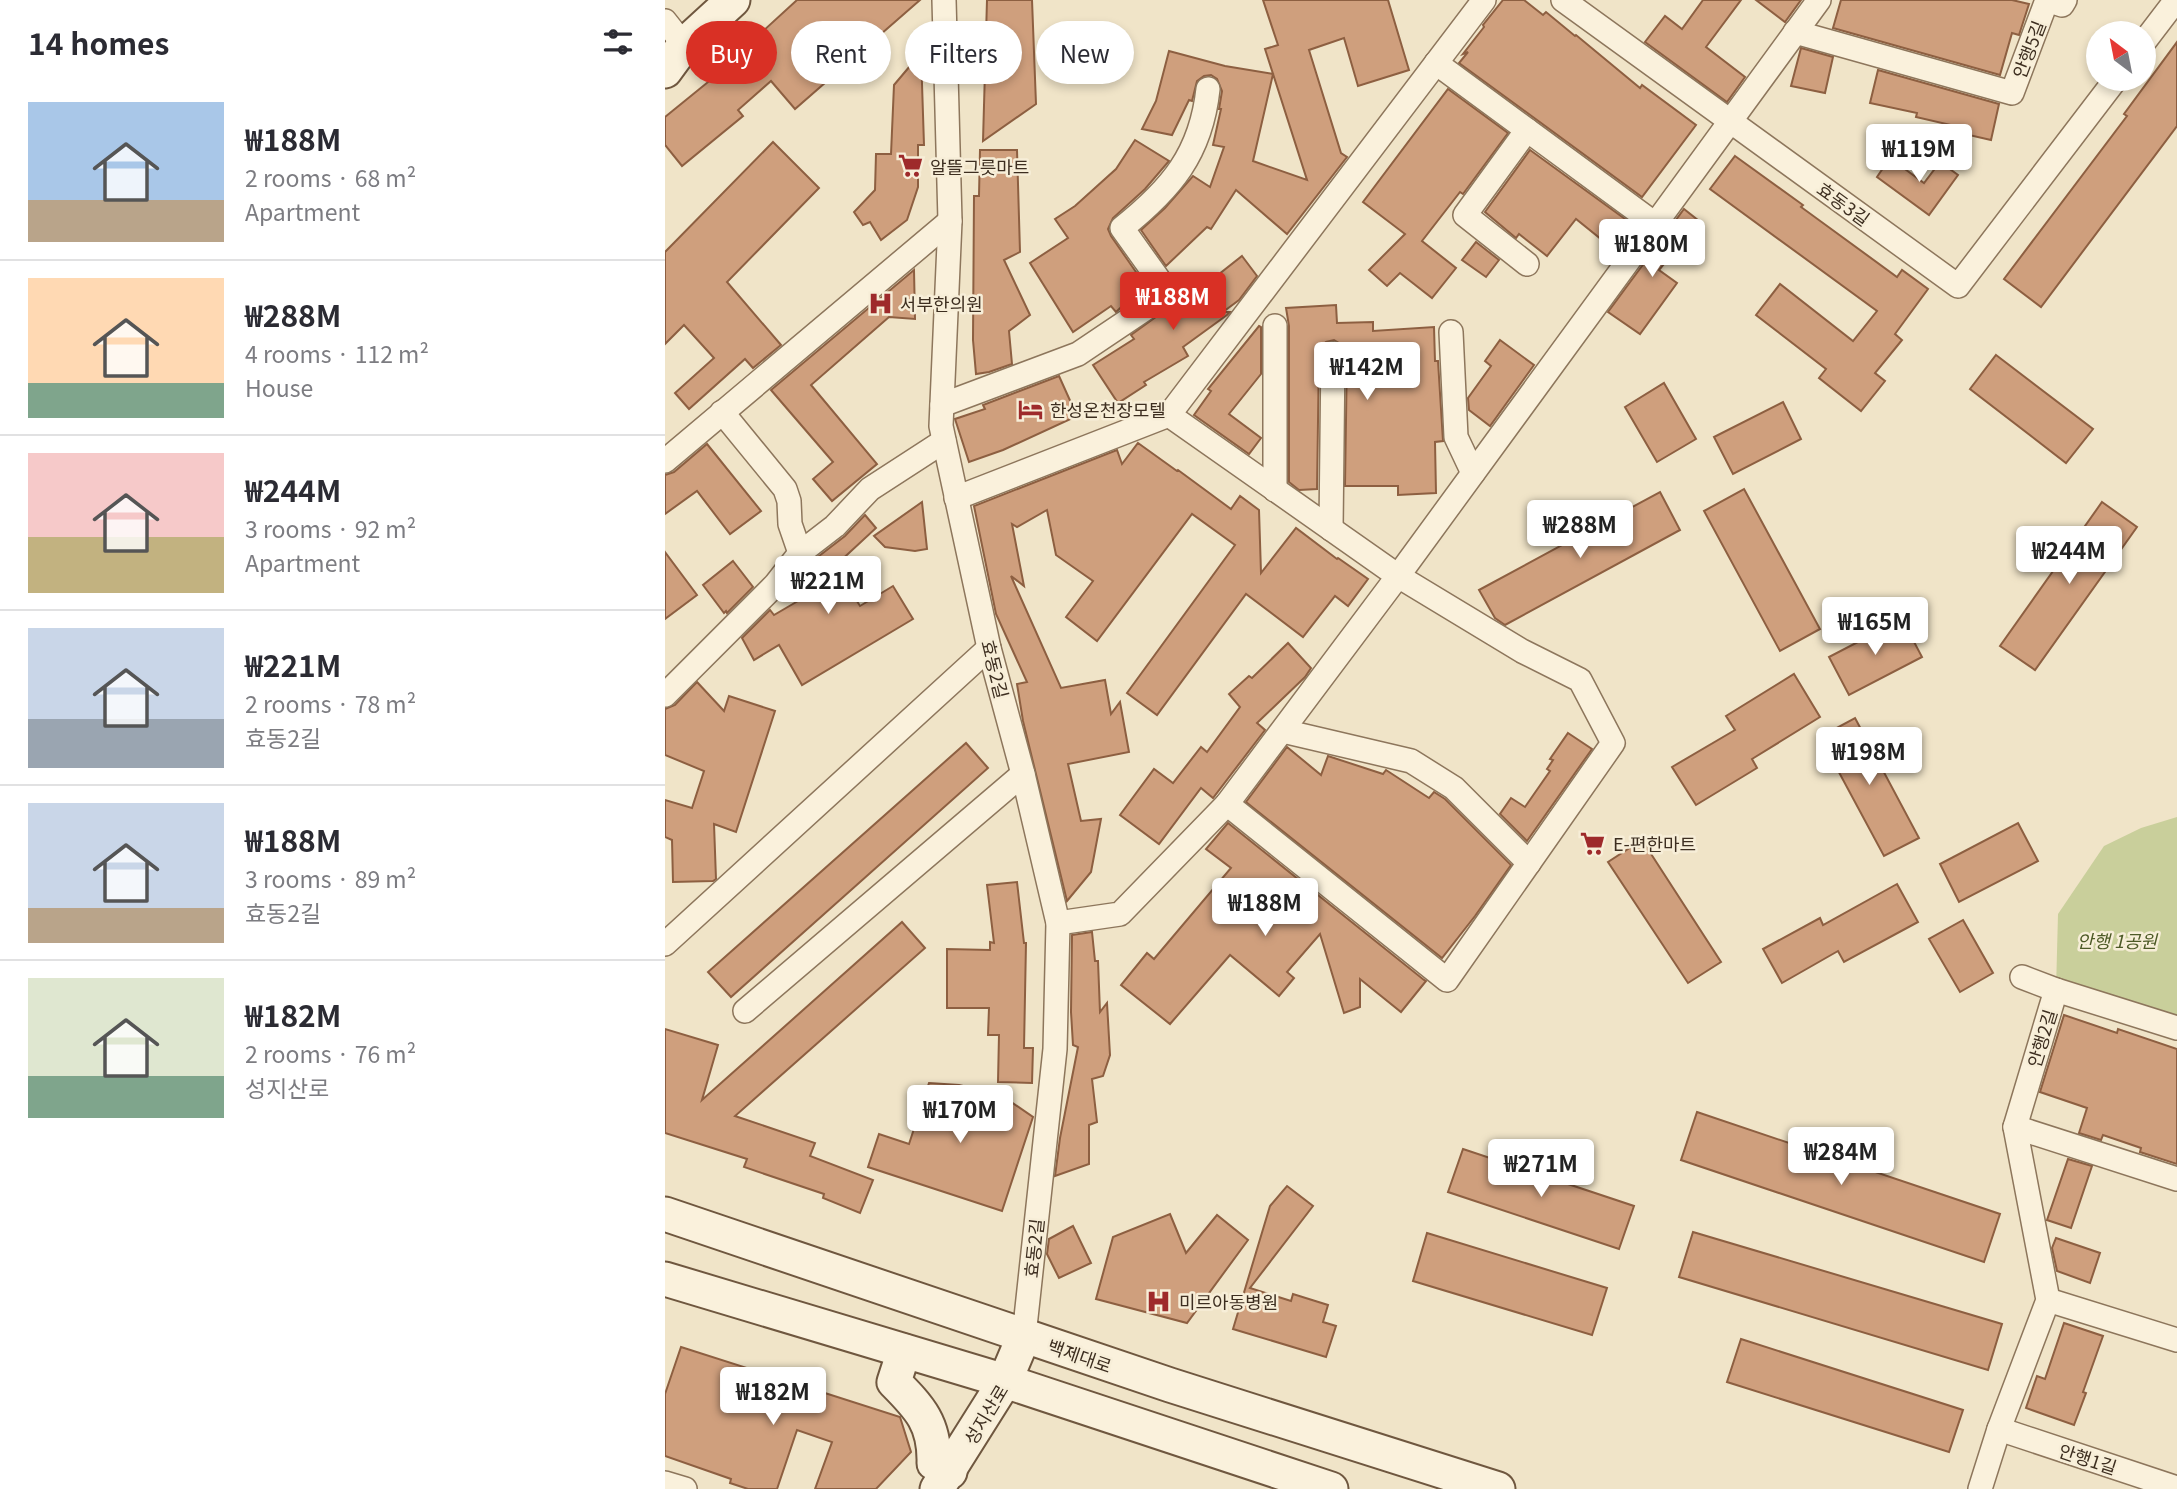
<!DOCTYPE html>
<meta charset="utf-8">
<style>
body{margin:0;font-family:Georgia,"Noto Sans KR",serif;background:#f7f7f7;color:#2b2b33;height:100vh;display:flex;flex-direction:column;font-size:26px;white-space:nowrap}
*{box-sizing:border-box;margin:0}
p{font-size:23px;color:#7c7c81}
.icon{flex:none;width:38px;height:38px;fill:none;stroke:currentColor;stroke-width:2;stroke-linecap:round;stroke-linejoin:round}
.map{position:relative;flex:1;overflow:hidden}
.panel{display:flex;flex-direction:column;background:#fff;width:665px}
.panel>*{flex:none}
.banner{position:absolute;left:21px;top:21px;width:665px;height:63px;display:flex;gap:14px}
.needle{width:46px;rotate:328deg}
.tools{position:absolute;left:1421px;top:21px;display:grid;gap:14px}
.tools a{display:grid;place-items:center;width:70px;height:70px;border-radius:50%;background:#fff;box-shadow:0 4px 10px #0003;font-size:35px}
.price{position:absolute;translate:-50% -60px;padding:0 16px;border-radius:7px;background:#fff;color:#222;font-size:23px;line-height:46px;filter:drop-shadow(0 2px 4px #0008)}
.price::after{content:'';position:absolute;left:50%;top:42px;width:21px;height:16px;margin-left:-10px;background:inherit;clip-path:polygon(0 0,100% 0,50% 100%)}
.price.selected{background:#d93025;color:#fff}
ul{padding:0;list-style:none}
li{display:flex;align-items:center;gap:21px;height:175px;padding:0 28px}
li+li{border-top:2px solid #e1e1e2}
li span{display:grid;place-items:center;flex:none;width:196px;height:140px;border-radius:0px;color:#555}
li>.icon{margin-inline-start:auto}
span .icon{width:84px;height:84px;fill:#fffc;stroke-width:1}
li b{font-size:30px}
h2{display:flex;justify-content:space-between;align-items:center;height:84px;padding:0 28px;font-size:30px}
.tag{padding:0 24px;border-radius:32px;background:#fff;box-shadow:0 4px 10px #0003;font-size:24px;line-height:63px}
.tag.selected{background:#d93025;color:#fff}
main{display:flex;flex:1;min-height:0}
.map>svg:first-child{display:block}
</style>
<main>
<section class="panel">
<h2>14 homes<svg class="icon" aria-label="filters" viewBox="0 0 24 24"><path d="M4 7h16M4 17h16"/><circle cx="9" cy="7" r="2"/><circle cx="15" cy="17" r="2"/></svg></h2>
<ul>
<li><span style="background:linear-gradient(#a9c7e8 70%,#b9a48a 0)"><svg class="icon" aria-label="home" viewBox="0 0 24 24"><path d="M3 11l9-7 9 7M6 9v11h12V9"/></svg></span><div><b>₩188M</b><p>2 rooms · 68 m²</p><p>Apartment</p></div></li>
<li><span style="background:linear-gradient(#ffd9b3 75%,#7fa58c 0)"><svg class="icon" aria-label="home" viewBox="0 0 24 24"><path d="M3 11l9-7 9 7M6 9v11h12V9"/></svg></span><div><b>₩288M</b><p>4 rooms · 112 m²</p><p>House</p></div></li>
<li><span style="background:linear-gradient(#f6c9c9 60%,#c2b280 0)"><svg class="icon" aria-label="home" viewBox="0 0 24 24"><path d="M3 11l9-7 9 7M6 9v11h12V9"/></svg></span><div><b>₩244M</b><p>3 rooms · 92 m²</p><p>Apartment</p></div></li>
<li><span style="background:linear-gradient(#c9d6e8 65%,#9aa5b1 0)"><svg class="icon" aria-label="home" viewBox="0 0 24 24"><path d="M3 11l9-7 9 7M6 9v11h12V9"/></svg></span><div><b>₩221M</b><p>2 rooms · 78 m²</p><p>효동2길</p></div></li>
<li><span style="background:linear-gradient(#c9d6e8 75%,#b9a48a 0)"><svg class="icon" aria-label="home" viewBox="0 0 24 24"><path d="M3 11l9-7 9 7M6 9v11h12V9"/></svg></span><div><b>₩188M</b><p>3 rooms · 89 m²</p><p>효동2길</p></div></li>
<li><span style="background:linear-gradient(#dfe7d0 70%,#7fa58c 0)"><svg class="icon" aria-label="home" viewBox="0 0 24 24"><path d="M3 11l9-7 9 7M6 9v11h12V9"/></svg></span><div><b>₩182M</b><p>2 rooms · 76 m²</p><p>성지산로</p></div></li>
</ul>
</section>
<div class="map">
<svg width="1512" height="1489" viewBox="0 0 1512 1489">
<rect width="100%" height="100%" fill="#f0e4c8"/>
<polygon fill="#c9cf9b" points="1512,817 1512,1028 1391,990 1393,914 1439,846 1476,828"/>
<g fill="#cf9f7d" stroke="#8d5f41" stroke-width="2">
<polygon points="132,0 255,0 130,109 106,81 73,110 78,116 17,166 0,145 0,117 64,65 62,64"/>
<polygon points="322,0 367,0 371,104 318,141"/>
<polygon points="598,0 723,0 744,70 693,86 679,38 644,50 676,153 682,157 622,234 571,190 546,229 542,227 501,266 476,230 500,208 528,176 545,187 559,147 548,145 556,109 554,109 557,91 552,79 546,75 539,76 532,81 527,101 524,100 507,135 477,129 491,101 504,51 560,66 608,74 588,161 642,180 600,49 613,45"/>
<polygon points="838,0 859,0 878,15 881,12 910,36 911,35 975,88 977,85 1031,125 977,197 794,63 803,52 798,54 819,27 818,25"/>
<polygon points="1038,0 1076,0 1041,47 1080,77 1062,102 980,42 1000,16 1017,29"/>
<polygon points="1091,0 1136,0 1120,22"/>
<polygon points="1176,0 1347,0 1364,4 1354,35 1347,33 1335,75 1168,28"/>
<polygon points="1512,42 1512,126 1376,307 1339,279 1462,116 1459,114"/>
<polygon points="1136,48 1168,57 1160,93 1126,86"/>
<polygon points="256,53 259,145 253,145 253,187 242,220 216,240 205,222 198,225 189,212 210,190 211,154 226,154 229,85"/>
<polygon points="1213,70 1334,104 1326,140 1295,133 1299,128 1251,117 1252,113 1205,103"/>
<polygon points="783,89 843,133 798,194 795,192 757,241 791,268 767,298 735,273 722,286 704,270 740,234 698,202"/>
<polygon points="470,140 504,161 480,189 448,218 443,229 446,236 480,285 451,312 446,306 408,332 365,263 403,238 390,219 410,206 451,169"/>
<polygon points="108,142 154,188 62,282 116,345 88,368 80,359 24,409 10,393 49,358 19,325 0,344 0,252"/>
<polygon points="315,150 352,150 355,252 339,260 365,315 344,331 347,364 324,372 311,374 308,340 309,196 314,196"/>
<polygon points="865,150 971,227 952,252 911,219 882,256 854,234 851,238 820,212"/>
<polygon points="1070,156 1138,205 1136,207 1232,277 1237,270 1263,289 1230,334 1237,340 1210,373 1220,381 1196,411 1154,378 1161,369 1091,315 1115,284 1188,341 1212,311 1045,189"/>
<polygon points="1225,158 1259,183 1275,162 1293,175 1264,215 1212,177"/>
<polygon points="1019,209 1034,221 994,270 1012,283 975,334 943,312"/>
<polygon points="811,242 834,260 821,277 797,260"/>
<polygon points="577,256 592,276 574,300 558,312 565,312 562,315 518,347 523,356 479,382 481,385 453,403 428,365 469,339 466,335 528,290 530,293"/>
<polygon points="249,270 250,319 224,317 146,385 212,464 167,501 148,479 168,462 106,390"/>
<polygon points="671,305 672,323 708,322 708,331 769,327 770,361 773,361 778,441 770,442 771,493 733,495 733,486 680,486 682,354 680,347 669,340 661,342 656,347 654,354 652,489 634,490 624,482 624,326 621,308"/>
<polygon points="594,326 596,327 596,374 564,414 596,438 584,454 529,415 546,391 543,389"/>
<polygon points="835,340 869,365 825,426 804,410 803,398 826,366 820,361"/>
<polygon points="1331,355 1428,429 1401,463 1305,389"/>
<polygon points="394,376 412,416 338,450 304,462 290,419 320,409 318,405"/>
<polygon points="999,383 1031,439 992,462 960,407"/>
<polygon points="1118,402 1136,439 1068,474 1049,437"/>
<polygon points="473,443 512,471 513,470 566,509 575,496 594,510 596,573 631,528 672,559 673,558 703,579 683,606 670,596 638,637 581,594 492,715 462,693 570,545 527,514 432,641 401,617 428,581 391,555 382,510 352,527 347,524 359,586 346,576 396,688 440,680 446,714 455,702 464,752 403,764 416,821 436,819 426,872 402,901 358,721 352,684 362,682 331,614 309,506 452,450 457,464"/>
<polygon points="42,444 96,511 65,534 32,491 0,514 0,475 9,472"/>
<polygon points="1079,489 1155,629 1115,651 1039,511"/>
<polygon points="995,492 1015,530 840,625 830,618 814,590"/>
<polygon points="257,502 262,549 250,551 220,547 209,536"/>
<polygon points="1437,502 1472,527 1370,670 1335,646"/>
<polygon points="200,515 211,528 170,566 195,606 228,586 248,619 137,685 114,645 89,660 77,638 105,610 109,615 150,591 138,572 145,563 180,536"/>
<polygon points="0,552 32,595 0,619"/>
<polygon points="68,561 88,587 62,613 61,611 59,613 38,585"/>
<polygon points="1237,619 1257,657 1184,695 1164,657"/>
<polygon points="623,643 646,668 640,677 592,723 600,730 548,798 536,788 494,844 455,815 489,769 508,783 536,747 542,752 575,707 564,694 584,676 587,678"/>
<polygon points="1129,674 1155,717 1087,759 1092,768 1031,805 1007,767 1070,730 1061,716"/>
<polygon points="32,682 59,711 64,696 110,711 71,832 49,824 51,879 48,881 8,882 7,840 0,837 0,800 27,808 39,771 0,755 0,709 10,705"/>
<polygon points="1190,718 1254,838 1219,856 1155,737"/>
<polygon points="903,733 927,749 862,841 835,814 846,798 860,807 885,771 882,769 888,760 885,759"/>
<polygon points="301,743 323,768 66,997 43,972"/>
<polygon points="622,747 656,775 663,756 718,774 721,770 764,798 769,792 780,799 846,865 810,916 777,958 581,802"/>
<polygon points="563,823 759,980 761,981 736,1012 695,979 695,1007 679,1013 655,934 622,972 629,978 614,996 565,955 505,1024 456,985 482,953 489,959 566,868 541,849"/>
<polygon points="1353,823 1373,861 1294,902 1275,864"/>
<polygon points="977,840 1056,962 1023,983 943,862"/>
<polygon points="352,882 359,943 361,943 359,1048 368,1048 367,1083 333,1082 334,1035 323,1035 324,1008 282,1008 282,949 325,950 325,942 329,943 322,885"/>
<polygon points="1232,884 1253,922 1179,962 1173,951 1117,983 1098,949 1155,918 1158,925"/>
<polygon points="1298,920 1328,973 1295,992 1264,939"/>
<polygon points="237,922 260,948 70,1116 150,1143 145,1156 208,1180 195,1213 158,1198 159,1194 79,1167 82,1159 0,1133 0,1029 53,1045 37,1100"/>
<polygon points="427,932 430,961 433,961 435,1012 442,1003 445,1055 438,1076 427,1079 432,1122 424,1125 424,1164 390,1176 395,1138 413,1047 408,1045 406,1012 407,935"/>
<polygon points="1399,1015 1452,1033 1453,1029 1512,1049 1512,1164 1475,1152 1476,1148 1438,1135 1436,1140 1414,1133 1422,1108 1375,1092"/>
<polygon points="264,1083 294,1085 336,1095 368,1117 337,1211 203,1167 214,1134 244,1144"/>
<polygon points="1032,1112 1335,1214 1319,1262 1016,1160"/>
<polygon points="798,1149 969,1206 954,1249 783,1192"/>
<polygon points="1403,1159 1427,1166 1406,1228 1382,1220"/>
<polygon points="622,1186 648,1206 585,1288 626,1301 628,1294 663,1305 658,1322 671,1326 661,1357 568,1329 605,1206"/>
<polygon points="505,1214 521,1253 552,1215 583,1240 522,1323 431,1299 448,1237"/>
<polygon points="408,1226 426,1263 394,1278 382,1254 384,1239"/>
<polygon points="1028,1232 1337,1324 1323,1370 1014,1277"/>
<polygon points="762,1233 942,1288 927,1335 748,1281"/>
<polygon points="1391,1238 1435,1253 1425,1283 1392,1271 1387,1248"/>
<polygon points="1399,1323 1438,1336 1418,1392 1421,1393 1409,1425 1361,1408 1372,1376 1380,1379"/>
<polygon points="1076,1339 1298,1410 1284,1452 1062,1382"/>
<polygon points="16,1347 235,1417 246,1452 211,1489 150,1489 167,1442 132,1430 112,1489 83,1489 65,1483 66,1479 0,1456 0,1394"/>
</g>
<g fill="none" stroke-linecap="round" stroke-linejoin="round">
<defs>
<g id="street">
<polyline points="279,0 285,221 276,426 324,648 358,774 393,923 390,1049 359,1336"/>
<polyline points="898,0 1293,286 1451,79"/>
<polyline points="0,21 19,45"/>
<polyline points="1130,32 1347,93 1382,0 1397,5 1400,0"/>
<polyline points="1479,42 1511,0"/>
<polyline points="771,63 990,224"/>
<polyline points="862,130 800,215 862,264"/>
<polyline points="786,332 791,437 808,473"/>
<path d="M277,405L413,354L483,307L497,284L457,228C506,189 536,154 543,89"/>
<polyline points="0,461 285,221"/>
<polyline points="610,490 610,326"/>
<polyline points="291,498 504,415 819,0"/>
<polyline points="666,529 668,354"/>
<polyline points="135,553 170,526 205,489 279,441"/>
<polyline points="0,695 110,585 135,553 125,524 124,501 120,489 57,412"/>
<polyline points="618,731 746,761 789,788 864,863"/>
<polyline points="562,804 782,980 948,743 915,680 857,651 733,576 1154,0"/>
<polyline points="393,923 455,914 562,804 733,576 504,415"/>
<polyline points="0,944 324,648"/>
<polyline points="1357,977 1391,990 1512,1028"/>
<polyline points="80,1011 358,774"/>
<polyline points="1350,1127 1512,1179"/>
<polyline points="1383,1300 1512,1340"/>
<polyline points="1334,1429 1512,1488"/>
<polyline points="0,1483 20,1489"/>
<polyline points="1315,1489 1334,1429 1383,1300 1350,1127 1391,990"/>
</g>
<g id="secondary">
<polyline points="0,71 19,45 68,0"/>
<polyline points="0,1214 505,1385 833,1489"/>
<polyline points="0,1279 340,1381 666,1489"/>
<path d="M239,1351L229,1382C255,1408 270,1424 269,1463L285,1472"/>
<polyline points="272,1489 340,1381 359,1336"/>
</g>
</defs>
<use href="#street" stroke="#8d765c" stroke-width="26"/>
<use href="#secondary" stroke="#6f573f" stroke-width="37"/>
<use href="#street" stroke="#faf1dc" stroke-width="23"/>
<use href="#secondary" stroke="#faf1dc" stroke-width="33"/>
</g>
<defs>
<symbol id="supermarket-bare" viewBox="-9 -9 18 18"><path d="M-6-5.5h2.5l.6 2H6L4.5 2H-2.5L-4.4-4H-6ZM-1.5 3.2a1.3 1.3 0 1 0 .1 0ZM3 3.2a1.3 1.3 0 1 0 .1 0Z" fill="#9e2a2b" stroke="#f7eed8" stroke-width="2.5" paint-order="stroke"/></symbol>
<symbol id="hospital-bare" viewBox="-9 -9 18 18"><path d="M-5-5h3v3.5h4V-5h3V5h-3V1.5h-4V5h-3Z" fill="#9e2a2b" stroke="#f7eed8" stroke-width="2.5" paint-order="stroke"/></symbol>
<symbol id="hotel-bare" viewBox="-9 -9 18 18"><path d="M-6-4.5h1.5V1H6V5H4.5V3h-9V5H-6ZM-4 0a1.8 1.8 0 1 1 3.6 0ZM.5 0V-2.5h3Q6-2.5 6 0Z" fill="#9e2a2b" stroke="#f7eed8" stroke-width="2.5" paint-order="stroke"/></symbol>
</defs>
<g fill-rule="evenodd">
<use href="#supermarket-bare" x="228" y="148" width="35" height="35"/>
<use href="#hospital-bare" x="198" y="286" width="35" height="35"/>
<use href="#hotel-bare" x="348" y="392" width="35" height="35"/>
<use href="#supermarket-bare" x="910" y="826" width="35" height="35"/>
<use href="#hospital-bare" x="476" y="1284" width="35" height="35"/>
</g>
<g text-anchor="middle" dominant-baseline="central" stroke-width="5" stroke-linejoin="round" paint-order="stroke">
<g font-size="18" fill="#3d2e20" stroke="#f7eed8">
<text transform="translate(1363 49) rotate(-69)">안행5길</text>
<text transform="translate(1179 203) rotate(36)">효동3길</text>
<text transform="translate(331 669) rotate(76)">효동2길</text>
<text transform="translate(1376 1038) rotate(-73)">안행2길</text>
<text transform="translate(368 1248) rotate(-84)">효동2길</text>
<text transform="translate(415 1355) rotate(19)">백제대로</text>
<text transform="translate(320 1414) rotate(-59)">성지산로</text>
<text transform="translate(1423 1458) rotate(18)">안행1길</text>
</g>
<g font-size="18" fill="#3d2e20" stroke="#f7eed8" text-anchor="start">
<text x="265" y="166">알뜰그릇마트</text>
<text x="235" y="303">서부한의원</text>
<text x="385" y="409">한성온천장모텔</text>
<text x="948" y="843">E-편한마트</text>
<text x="514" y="1301">미르아동병원</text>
</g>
<g font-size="18" font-style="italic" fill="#4d5a26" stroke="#f7eed8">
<text x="1452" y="940">안행 1공원</text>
</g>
</g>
</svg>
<div class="tools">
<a><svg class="needle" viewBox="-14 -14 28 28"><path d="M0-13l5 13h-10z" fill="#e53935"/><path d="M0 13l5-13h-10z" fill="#7c7c81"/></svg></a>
</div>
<b class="price" style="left:1254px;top:184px">₩119M</b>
<b class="price" style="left:987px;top:279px">₩180M</b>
<b class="price selected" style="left:508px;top:332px">₩188M</b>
<b class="price" style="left:702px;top:402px">₩142M</b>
<b class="price" style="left:915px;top:560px">₩288M</b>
<b class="price" style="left:1404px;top:586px">₩244M</b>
<b class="price" style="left:163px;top:616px">₩221M</b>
<b class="price" style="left:1210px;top:657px">₩165M</b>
<b class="price" style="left:1204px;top:787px">₩198M</b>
<b class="price" style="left:600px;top:938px">₩188M</b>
<b class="price" style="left:295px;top:1145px">₩170M</b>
<b class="price" style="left:1176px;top:1187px">₩284M</b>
<b class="price" style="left:876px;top:1199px">₩271M</b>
<b class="price" style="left:108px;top:1427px">₩182M</b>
<div class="banner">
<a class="tag selected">Buy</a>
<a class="tag">Rent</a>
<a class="tag">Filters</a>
<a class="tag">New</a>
</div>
</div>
</main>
